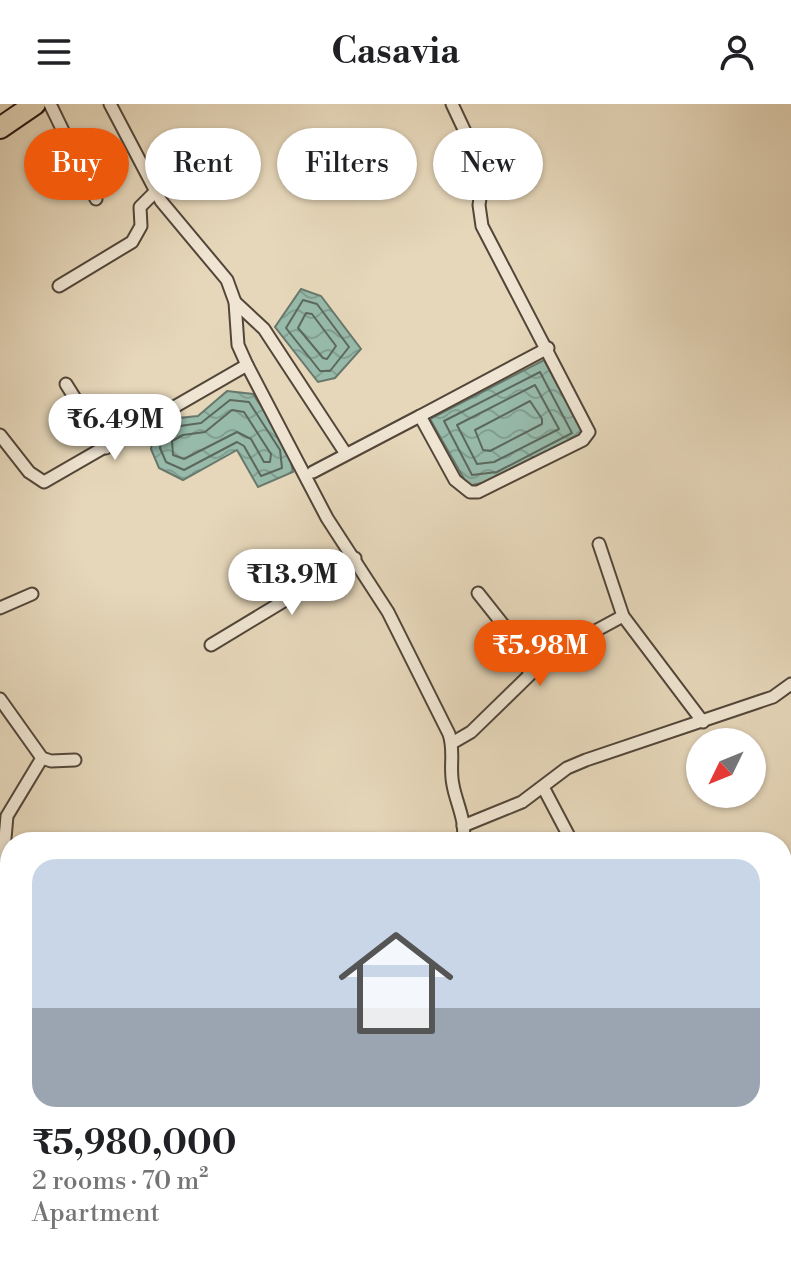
<!DOCTYPE html>
<meta charset="utf-8">
<style>
body{margin:0;font-family:"Libre Bodoni",serif;background:#f6f6f6;color:#202124;height:100vh;display:flex;flex-direction:column;font-size:30px;white-space:nowrap}
*{box-sizing:border-box;margin:0}
p{font-size:26px;color:#757577}
.icon{flex:none;width:44px;height:44px;fill:none;stroke:currentColor;stroke-width:2;stroke-linecap:round;stroke-linejoin:round}
.map{position:relative;flex:1;overflow:hidden}
.details{position:absolute;left:0px;top:728px;width:792px;height:440px;display:flex;flex-direction:column;background:#fff;border-radius:32px 32px 0 0;box-shadow:0 2px 6px #0004}
.details>*{flex:none}
.hud{position:absolute;left:24px;top:24px;width:744px;height:72px;display:flex;gap:16px}
.needle{width:52px;rotate:227deg}
.fabs{position:absolute;left:686px;top:624px;display:grid;gap:16px}
.fabs a{display:grid;place-items:center;width:80px;height:80px;border-radius:50%;background:#fff;box-shadow:0 2px 6px #0004;font-size:40px}
.price{position:absolute;translate:-50% -68px;padding:0 18px;border-radius:28px;background:#fff;color:#222;font-size:26px;line-height:52px;filter:drop-shadow(0 2px 4px #0008)}
.price::after{content:'';position:absolute;left:50%;top:48px;width:24px;height:18px;margin-left:-12px;background:inherit;clip-path:polygon(0 0,100% 0,50% 100%)}
.price.active{background:#ea580c;color:#fff}
ul{padding:0;list-style:none}
li{display:grid;align-content:center;gap:16px;height:424px;padding:0 32px}
li span{display:grid;place-items:center;height:248px;border-radius:24px;color:#555}
li>.icon{margin-inline-start:auto}
span .icon{width:144px;height:144px;fill:#fffc;stroke-width:1}
li b{font-size:34px}
.pill{padding:0 28px;border-radius:36px;background:#fff;box-shadow:0 2px 6px #0004;font-size:28px;line-height:72px}
.pill.active{background:#ea580c;color:#fff}
header{display:flex;justify-content:space-between;align-items:center;height:104px;padding:0 32px;background:#fff;font-size:36px;font-weight:700}
.map>svg:first-child{display:block}
</style>
<header><svg class="icon" aria-label="menu" viewBox="0 0 24 24"><path d="M4 6h16M4 12h16M4 18h16"/></svg>Casavia<svg class="icon" aria-label="person" viewBox="0 0 24 24"><circle cx="12" cy="8" r="4"/><path d="M4 21q1-7 8-7t8 7"/></svg></header>
<div class="map">
<svg width="791" height="1168" viewBox="0 0 791 1168">
<defs>
<pattern id="water-waves" width="16" height="10" patternUnits="userSpaceOnUse" patternTransform="scale(2)"><rect width="16" height="10" fill="#97baaa"/><path d="M0 5q4-4 8 0t8 0" fill="none" stroke="#829f91"/></pattern>
</defs>
<rect width="100%" height="100%" fill="#e6d7ba"/>
<filter id="stains"><feTurbulence type="fractalNoise" baseFrequency=".0025" numOctaves="4"/><feColorMatrix values="0 0 0 0 .2 0 0 0 0 .09 0 0 0 0 .02 0 0 0 .5 -.17"/></filter>
<radialGradient id="worn" r=".72"><stop offset=".6" stop-color="#630" stop-opacity="0"/><stop offset="1" stop-color="#630" stop-opacity=".3"/></radialGradient>
<g fill="url(#water-waves)" stroke="#68786c" stroke-width="2">
<polygon points="301,185 321,192 361,245 335,274 318,278 275,223"/>
<polygon points="544,256 585,332 500,375 468,382 430,315"/>
<polygon points="227,287 253,290 288,343 293,368 258,383 237,346 183,376 159,364 151,345 154,326 178,314 198,312"/>
</g>
<g fill="none" stroke-linecap="round" stroke-linejoin="round">
<g stroke="#5c685c" stroke-width="2">
<polygon points="303,196 317,200 349,243 330,267 320,267 286,224"/>
<polygon points="306,209 312,210 336,242 327,255 323,254 298,224"/>
<polygon points="540,268 572,329 497,368 472,371 444,317"/>
<polygon points="535,281 559,325 494,358 477,360 457,321"/>
<polygon points="230,296 249,298 280,346 282,364 261,372 244,342 237,338 184,366 166,358 160,344 162,331 180,322 201,319"/>
<polygon points="530,297 542,315 542,320 490,347 483,346 475,326"/>
<polygon points="232,306 244,308 271,350 270,358 264,358 251,335 237,328 184,355 173,351 172,337 183,331 205,328"/>
</g>
<defs>
<g id="street">
<polyline points="50,0 96,95"/>
<path d="M110,0L161,97L227,176L235,198L238,241L247,261L327,414L388,508L449,630C455,648 449,663 453,681C456,699 468,720 462,738"/>
<polyline points="59,182 132,138 141,122 140,103 156,87"/>
<polyline points="235,198 264,225 346,350"/>
<polyline points="66,280 106,344"/>
<polyline points="420,312 548,244"/>
<polyline points="0,331 29,368 44,378 247,261"/>
<polyline points="313,368 420,312 455,376 470,388 478,388 583,336 589,328 482,122 479,101 484,68 452,0"/>
<polyline points="599,440 623,512 703,618"/>
<polyline points="478,489 505,523 530,569"/>
<polyline points="0,504 32,490"/>
<polyline points="211,541 355,454"/>
<polyline points="0,595 42,654 51,657 75,656"/>
<polyline points="452,639 471,628 549,552 623,512"/>
<polyline points="543,683 572,738"/>
<polyline points="463,722 522,698 567,664 586,656 773,593 791,580"/>
<polyline points="0,790 7,712 42,654"/>
<polyline points="782,831 791,831"/>
<polyline points="0,970 10,980"/>
<polyline points="782,1049 791,1047"/>
<polyline points="0,1099 10,1091"/>
<polyline points="782,1101 791,1098"/>
<polyline points="0,1112 10,1127"/>
<polyline points="35,1158 39,1168"/>
<polyline points="614,1158 615,1168"/>
<polyline points="80,1168 85,1158"/>
<polyline points="686,1168 697,1158"/>
</g>
<polyline id="highway" points="0,24 35,0"/>
</defs>
<use href="#street" stroke="#524639" stroke-width="15"/>
<use href="#highway" stroke="#21160e" stroke-width="24"/>
<use href="#street" stroke="#efe5d2" stroke-width="11"/>
<use href="#highway" stroke="#e6d7ba" stroke-width="20"/>
</g>
<rect width="100%" height="100%" filter="url(#stains)"/>
<rect width="100%" height="100%" fill="url(#worn)"/>
</svg>
<div class="fabs">
<a><svg class="needle" viewBox="-14 -14 28 28"><path d="M0-13l5 13h-10z" fill="#e53935"/><path d="M0 13l5-13h-10z" fill="#757577"/></svg></a>
</div>
<b class="price" style="left:115px;top:358px">₹6.49M</b>
<b class="price" style="left:292px;top:513px">₹13.9M</b>
<b class="price active" style="left:540px;top:584px">₹5.98M</b>
<div class="hud">
<a class="pill active">Buy</a>
<a class="pill">Rent</a>
<a class="pill">Filters</a>
<a class="pill">New</a>
</div>
<section class="details">
<ul>
<li><span style="background:linear-gradient(#c9d6e8 60%,#9aa5b1 0)"><svg class="icon" aria-label="home" viewBox="0 0 24 24"><path d="M3 11l9-7 9 7M6 9v11h12V9"/></svg></span><div><b>₹5,980,000</b><p>2 rooms · 70 m²</p><p>Apartment</p></div></li>
</ul>
</section>
</div>
